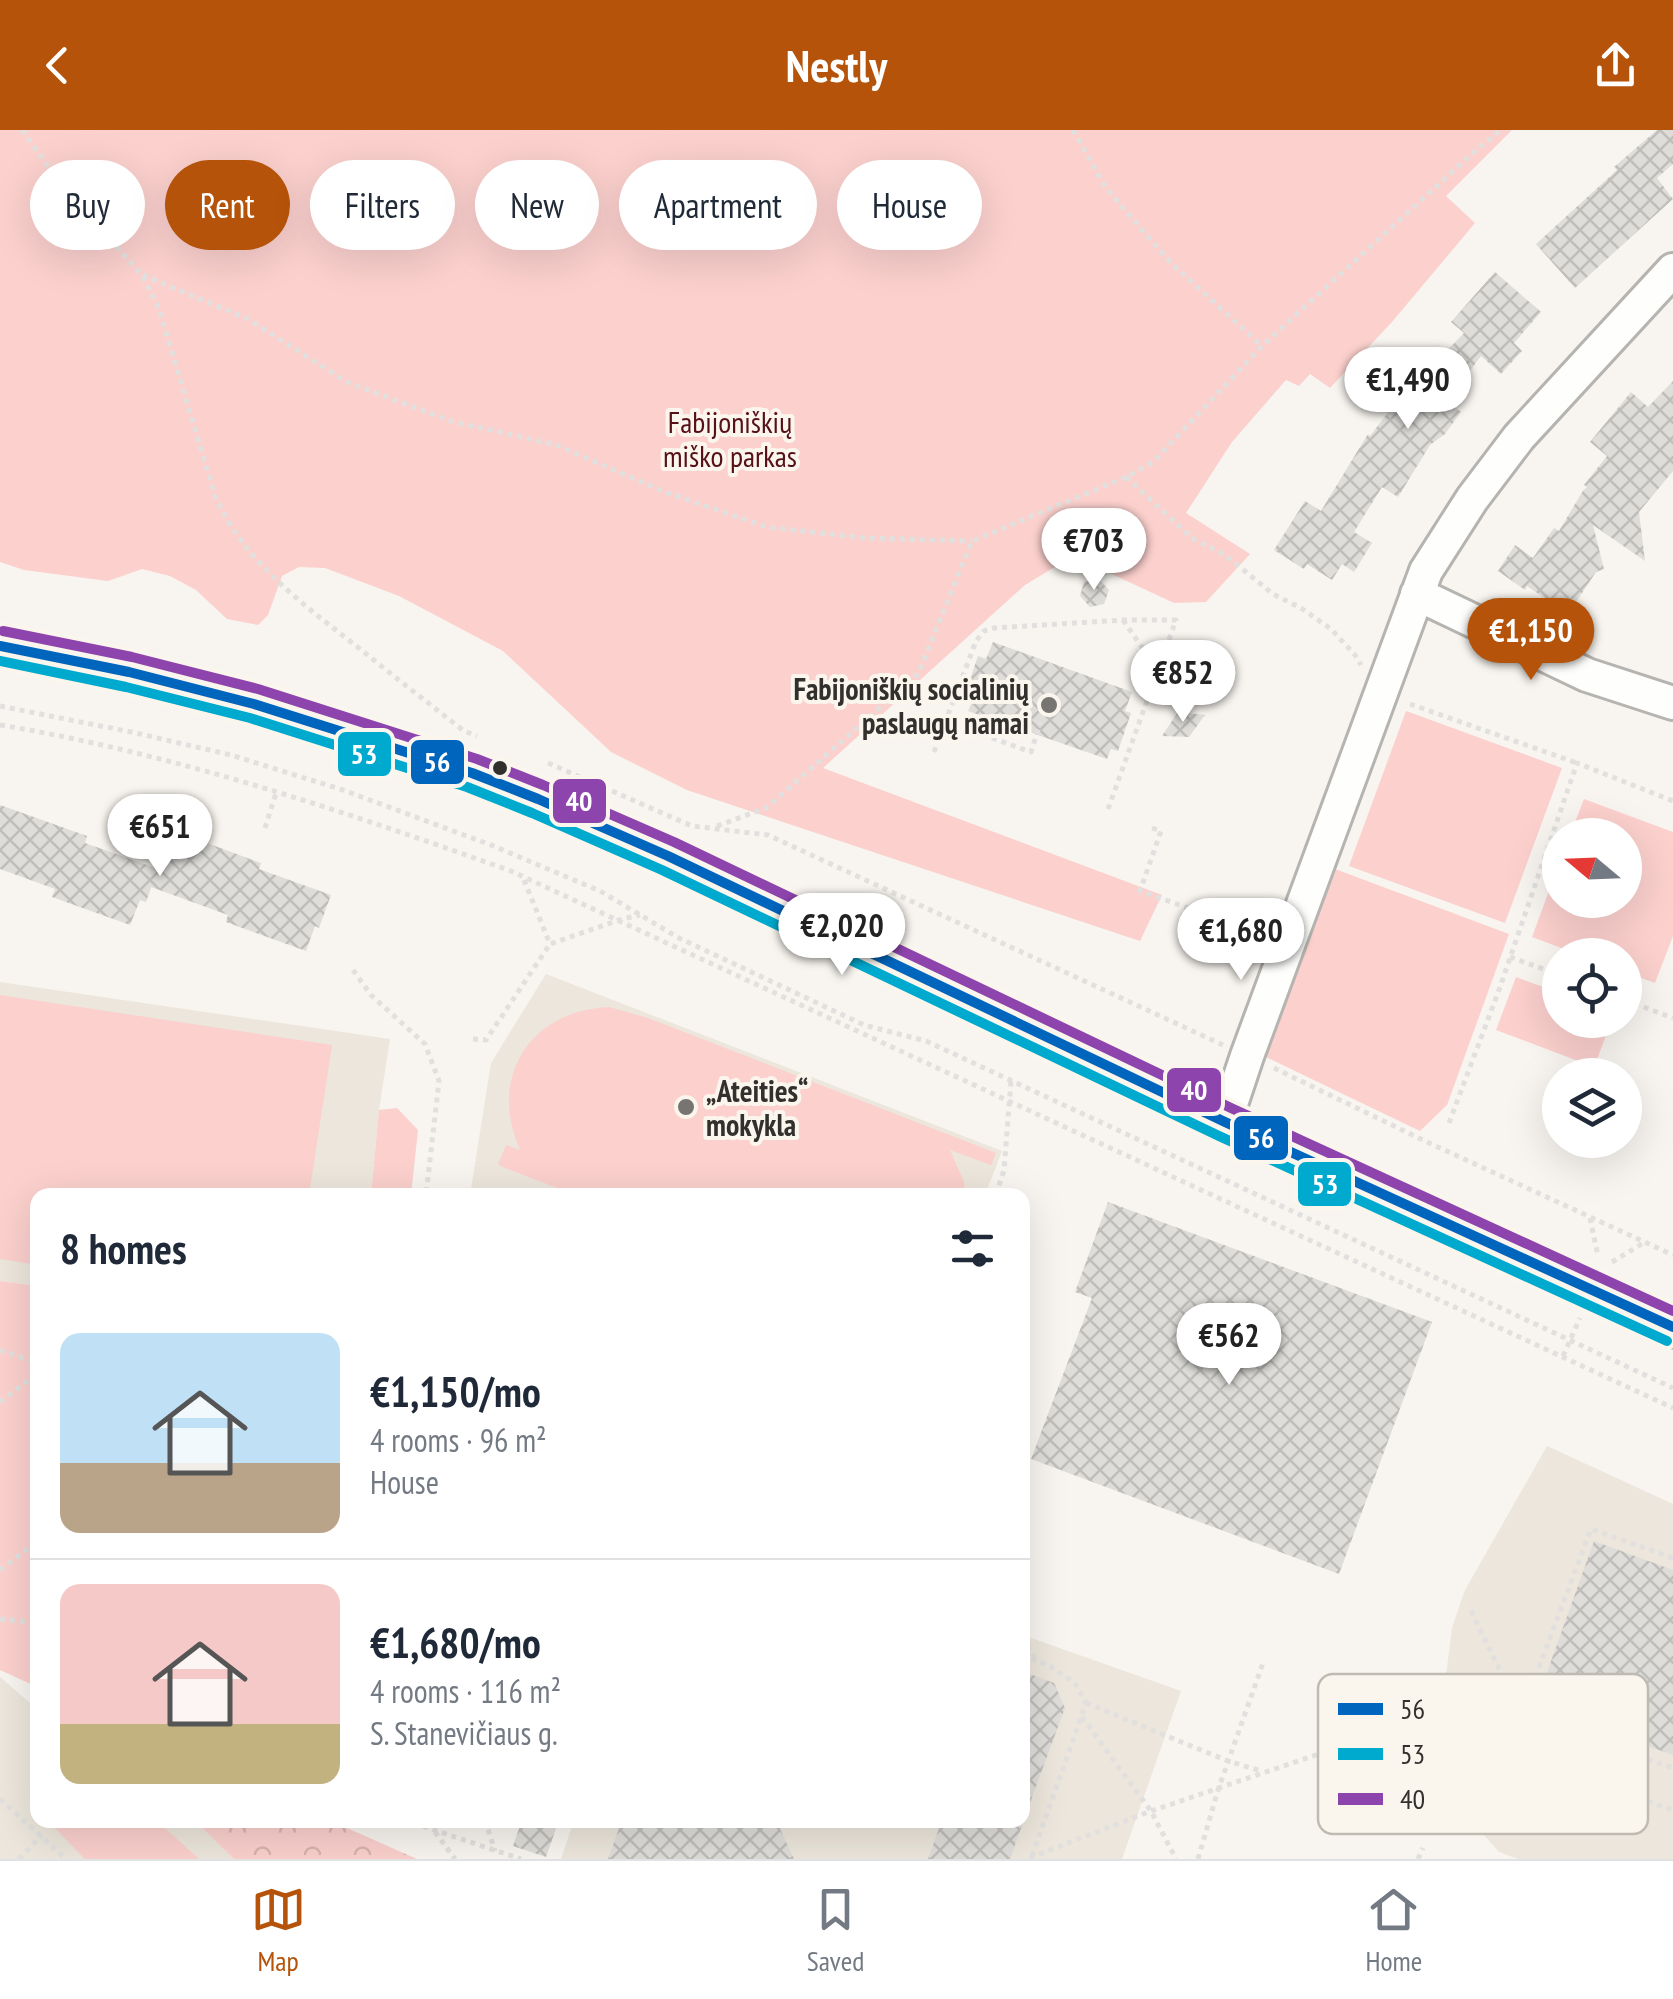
<!DOCTYPE html>
<meta charset="utf-8">
<style>
body{margin:0;font-family:"PT Sans Narrow",sans-serif;background:#f6f6f7;color:#1f2937;height:100vh;display:flex;flex-direction:column;font-size:38px;white-space:nowrap}
*{box-sizing:border-box;margin:0}
p{font-size:32px;color:#747a83}
.icon{flex:none;width:55px;height:55px;fill:none;stroke:currentColor;stroke-width:2;stroke-linecap:round;stroke-linejoin:round}
.map{position:relative;flex:1;overflow:hidden}
.panel{position:absolute;left:30px;top:1058px;width:1000px;height:640px;display:flex;flex-direction:column;background:#fff;border-radius:20px;box-shadow:0 10px 40px #0002}
.panel>*{flex:none}
.top-card{position:absolute;left:30px;top:30px;width:1000px;height:90px;display:flex;gap:20px}
.needle{width:65px;rotate:289deg}
.buttons{position:absolute;left:1542px;top:688px;display:grid;gap:20px}
.buttons a{display:grid;place-items:center;width:100px;height:100px;border-radius:50%;background:#fff;box-shadow:0 10px 40px #0002;font-size:50px}
.price{position:absolute;translate:-50% -85px;padding:0 22px;border-radius:35px;background:#fff;color:#222;font-size:32px;line-height:65px;filter:drop-shadow(0 2px 5px #0008)}
.price::after{content:'';position:absolute;left:50%;top:60px;width:30px;height:22px;margin-left:-15px;background:inherit;clip-path:polygon(0 0,100% 0,50% 100%)}
.price.active{background:#b45309;color:#fff}
ul{padding:0;list-style:none}
li{display:flex;align-items:center;gap:30px;height:250px;padding:0 30px}
li+li{border-top:2px solid #e0e1e3}
li span{display:grid;place-items:center;flex:none;width:280px;height:200px;border-radius:20px;color:#555}
li>.icon{margin-inline-start:auto}
span .icon{width:120px;height:120px;fill:#fffc;stroke-width:1}
li b{font-size:42px}
h2{display:flex;justify-content:space-between;align-items:center;height:120px;padding:0 30px;font-size:42px}
.tag{padding:0 35px;border-radius:45px;background:#fff;box-shadow:0 10px 40px #0002;font-size:35px;line-height:90px}
.tag.active{background:#b45309;color:#fff}
header{display:flex;justify-content:space-between;align-items:center;height:130px;padding:0 30px;background:#b45309;color:#fff;font-size:45px;font-weight:700}
.tab-bar{display:flex;justify-content:space-around;align-items:center;height:140px;border-top:2px solid #e0e1e3;background:#fff;font-size:28px;color:#747a83}
.tab-bar a{display:grid;justify-items:center;gap:5px}
.tab-bar .active{color:#b45309}
.map>svg:first-child{display:block}
</style>
<header><svg class="icon" aria-label="back" viewBox="0 0 24 24"><path d="M15 5l-7 7 7 7"/></svg>Nestly<svg class="icon" aria-label="share" viewBox="0 0 24 24"><path d="M12 15V3M7 8l5-5 5 5M5 13v7h14v-7"/></svg></header>
<div class="map">
<svg width="1673" height="1729" viewBox="0 0 1673 1729">
<defs>
<pattern id="forest-crowns" width="20" height="18" patternUnits="userSpaceOnUse" patternTransform="scale(2.5)"><rect width="20" height="18" fill="#fbd0cd"/><path d="M2 6a3 3 0 1 1 6 0M12 15a3 3 0 1 1 6 0" fill="none" stroke="#d8b3b0"/></pattern>
<pattern id="building-cross-hatch" width="8" height="8" patternUnits="userSpaceOnUse" patternTransform="scale(2.5)"><rect width="8" height="8" fill="#deddd9"/><path d="M0 0l8 8M0 8l8-8" fill="none" stroke="#bfbebb"/></pattern>
</defs>
<rect width="100%" height="100%" fill="#f8f5f0"/>
<g fill="#ece6dc">
<polygon points="546,844 1002,1021 985,1065 470,1065 491,933"/>
<polygon points="0,852 390,909 379,980 371,1065 38,1065 37,1156 0,1151"/>
<polygon points="1547,1316 1673,1374 1673,1729 1518,1729 1499,1722 1433,1648 1452,1498 1459,1477 1465,1460"/>
<polygon points="1023,1505 1181,1561 1122,1729 561,1729 573,1693 565,1690 1022,1690"/>
<polygon points="0,1547 37,1579 38,1690 194,1690 234,1729 0,1729"/>
</g>
<polygon fill="url(#forest-crowns)" points="194,1690 329,1690 417,1729 234,1729"/>
<g fill="#fbd0cd">
<polygon points="0,0 1512,0 1446,66 1475,93 1392,192 1330,258 1310,244 1299,256 1286,250 1232,312 1186,383 1250,424 1206,472 1174,473 1073,426 1025,455 823,638 1162,765 1140,811 687,660 611,622 503,521 399,466 325,438 299,437 282,446 268,485 258,495 227,489 196,460 170,446 142,439 108,451 24,440 0,432"/>
<polygon points="1406,581 1562,638 1505,793 1349,736"/>
<polygon points="1584,669 1673,702 1673,806 1655,853 1625,842 1625,825 1580,825 1532,807 1560,731 1560,770 1625,770 1625,705 1570,705"/>
<polygon points="1335,739 1509,804 1447,975 1420,1001 1266,927"/>
<polygon points="1516,847 1560,863 1560,890 1612,890 1594,937 1496,900"/>
<polygon points="0,865 332,915 309,1065 38,1065 37,1135 0,1129"/>
<path d="M609,877L648,888L996,1023L991,1035L950,1020L964,1052L965,1065H575L498,1035L506,1015L520,1020C488,947 529,881 609,877Z"/>
<polygon points="397,978 418,1000 411,1065 371,1065 379,980"/>
<polygon points="0,1151 37,1156 37,1557 0,1540"/>
<polygon points="47,1690 156,1690 199,1729 85,1729"/>
</g>
<g fill="url(#building-cross-hatch)">
<polygon points="1657,0 1673,0 1673,34 1657,48 1673,69 1575,158 1536,114 1617,40 1614,37"/>
<polygon points="1495,142 1541,182 1514,213 1522,221 1501,244 1481,226 1447,271 1461,282 1445,304 1430,315 1398,367 1382,357 1354,402 1372,413 1354,442 1342,434 1332,450 1307,434 1304,439 1274,420 1305,371 1321,381 1368,304 1370,306 1415,247 1418,250 1464,203 1451,192"/>
<polygon points="1673,251 1673,341 1639,382 1645,431 1593,395 1604,439 1596,442 1568,484 1527,456 1525,460 1498,441 1515,415 1533,428 1554,398 1559,401 1584,359 1584,360 1587,357 1584,355 1607,326 1590,312 1631,262 1648,277"/>
<polygon points="1099,449 1109,460 1104,474 1090,477 1080,466 1084,452"/>
<polygon points="993,512 1132,562 1125,581 1131,583 1118,621 1111,619 1107,629 968,581 973,570 964,567 978,526 986,529"/>
<polygon points="1178,582 1205,585 1189,607 1162,606"/>
<polygon points="0,675 87,706 85,713 158,739 172,700 261,733 259,739 331,765 319,798 315,796 306,821 226,792 228,785 151,757 156,744 146,772 140,770 130,795 52,767 55,759 0,739"/>
<polygon points="1108,1072 1432,1192 1339,1444 1031,1329 1092,1168 1075,1162"/>
<polygon points="1594,1411 1673,1440 1673,1625 1535,1576"/>
<polygon points="1022,1541 1054,1553 1065,1578 1025,1686 1022,1686"/>
<polygon points="522,1690 559,1690 546,1727 513,1716"/>
<polygon points="622,1690 776,1690 794,1729 608,1729"/>
<polygon points="942,1690 1024,1690 1010,1729 928,1729"/>
</g>
<g fill="none" stroke-linecap="round" stroke-linejoin="round">
<defs>
<g id="minor">
<polyline points="1417,464 1587,545 1673,573"/>
<polyline points="1225,992 1247,926 1426,441 1472,369 1519,307 1673,140"/>
</g>
<polyline id="major" points="0,516 129,542 254,574 472,643 538,669 668,726 1225,992 1673,1197"/>
</defs>
<use href="#minor" stroke="#b6b4b0" stroke-width="38"/>
<use href="#major" stroke="#b8aca4" stroke-width="45"/>
<g stroke="#e1e0de" stroke-width="5" stroke-dasharray="5 5" stroke-linecap="butt">
<path d="M22,0L67,62L142,145L159,179L215,366C244,431 300,472 355,515C391,544 427,572 464,601L477,606"/>
<polyline points="1073,0 1106,58 1170,132 1262,216"/>
<polyline points="143,145 248,189 347,252 451,291 556,315 665,362 767,397 865,408 972,411"/>
<polyline points="1126,347 1192,408 1225,425 1273,464 1301,478 1331,499 1355,525 1361,535"/>
<polyline points="1123,490 1158,540"/>
<polyline points="1410,574 1577,633"/>
<polyline points="0,576 136,603 231,625 343,660 491,715 600,761 679,808 864,895 926,911 1673,1258"/>
<polyline points="945,591 1031,622 1041,591"/>
<path d="M0,595C176,624 343,681 511,741L1673,1278"/>
<polyline points="934,622 976,511 984,501 994,498 1123,490 1176,490 1107,682"/>
<polyline points="548,633 692,696 768,705 1223,915"/>
<polyline points="717,696 766,678 918,544 972,411 1126,347 1153,332 1262,216 1477,19 1501,0"/>
<polyline points="265,698 277,660"/>
<polyline points="1152,698 1161,701 1140,761 1262,804"/>
<polyline points="524,750 550,814 619,790 640,785"/>
<polyline points="1510,827 1560,845"/>
<polyline points="353,840 371,865 425,914 439,951 426,1065"/>
<polyline points="1625,870 1673,888"/>
<polyline points="473,909 486,910 550,814"/>
<polyline points="1274,938 1427,1012 1673,1125"/>
<polyline points="1449,993 1499,860 1577,633 1673,671"/>
<polyline points="996,1065 1004,1040 1011,951"/>
<polyline points="1590,1088 1598,1126"/>
<polyline points="1612,1132 1645,1112"/>
<polyline points="0,1220 38,1233"/>
<polyline points="1563,1226 1580,1188"/>
<polyline points="0,1272 38,1243"/>
<polyline points="1673,1428 1591,1399 1521,1585 1673,1638"/>
<polyline points="0,1440 38,1411"/>
<polyline points="1471,1481 1547,1637 1673,1680"/>
<polyline points="0,1489 38,1493"/>
<polyline points="1022,1507 1035,1528"/>
<polyline points="1022,1525 1048,1535 1075,1553 1086,1573 1032,1726"/>
<polyline points="1086,1573 1228,1631 1261,1641"/>
<polyline points="1082,1587 1151,1681 1176,1729"/>
<polyline points="0,1669 66,1729"/>
<polyline points="404,1690 521,1729"/>
<polyline points="485,1690 495,1721"/>
<polyline points="435,1702 455,1729"/>
<polyline points="19,1729 42,1705"/>
<polyline points="1033,1729 1032,1727 1151,1681 1360,1610"/>
<polyline points="1198,1729 1218,1660 1263,1533"/>
<polyline points="1418,1729 1423,1718"/>
</g>
<use href="#minor" stroke="#fefefd" stroke-width="32"/>
<use href="#major" stroke="#eee7e3" stroke-width="40"/>
<defs>
<polyline id="bus-1" points="0,516 129,542 254,574 472,643 538,669 668,726 1225,992 1673,1197"/>
<polyline id="bus-2" points="0,531 126,557 250,588 467,657 532,683 662,740 1219,1006 1667,1211"/>
<polyline id="bus-3" points="3,501 132,527 258,559 477,629 543,655 674,712 1231,978 1673,1181"/>
</defs>
<use href="#bus-1" stroke="#fbf6ed" stroke-width="18"/>
<use href="#bus-2" stroke="#fbf6ed" stroke-width="18"/>
<use href="#bus-3" stroke="#fbf6ed" stroke-width="18"/>
<use href="#bus-1" stroke="#0065bd" stroke-width="10"/>
<use href="#bus-2" stroke="#00a9ce" stroke-width="10"/>
<use href="#bus-3" stroke="#8e44ad" stroke-width="10"/>
</g>
<g fill="#777571" stroke="#fbf6ed" stroke-width="4">
<circle cx="1049" cy="575" r="10"/>
<circle cx="686" cy="977" r="10"/>
</g>
<circle fill="#32302d" stroke="#fbf6ed" stroke-width="4" cx="500" cy="638" r="9"/>
<g text-anchor="middle" dominant-baseline="central" stroke-width="8" stroke-linejoin="round" paint-order="stroke">
<g font-size="30" fill="#570f18" stroke="#fbf6ed">
<text x="730" y="291">Fabijoniškių<tspan x="730" dy="34">miško parkas</tspan></text>
</g>
<g font-size="30" font-weight="bold" fill="#32302d" stroke="#fbf6ed" text-anchor="end">
<text x="1029" y="558">Fabijoniškių socialinių<tspan x="1029" dy="34">paslaugų namai</tspan></text>
<text x="706" y="960" text-anchor="start">„Ateities“<tspan x="706" dy="34">mokykla</tspan></text>
</g>
</g>
<rect x="1318" y="1544" width="330" height="160" rx="15" fill="#fbf6ed" stroke="#bfbbb3" stroke-width="2.5"/>
<rect x="1338" y="1573" width="45" height="12" fill="#0065bd"/>
<rect x="1338" y="1618" width="45" height="12" fill="#00a9ce"/>
<rect x="1338" y="1663" width="45" height="12" fill="#8e44ad"/>
<g font-size="28" fill="#32302d">
<text x="1400" y="1589">56</text>
<text x="1400" y="1634">53</text>
<text x="1400" y="1679">40</text>
</g>
<g stroke="#fbf6ed" stroke-width="4">
<rect x="336" y="600" width="57" height="48" rx="10" fill="#00a9ce"/>
<rect x="409" y="608" width="57" height="48" rx="10" fill="#0065bd"/>
<rect x="551" y="647" width="57" height="48" rx="10" fill="#8e44ad"/>
<rect x="1165" y="936" width="58" height="48" rx="10" fill="#8e44ad"/>
<rect x="1232" y="984" width="58" height="48" rx="10" fill="#0065bd"/>
<rect x="1296" y="1030" width="57" height="48" rx="10" fill="#00a9ce"/>
</g>
<g font-size="28" text-anchor="middle" font-weight="bold" fill="#fff">
<text x="364" y="634">53</text>
<text x="437" y="642">56</text>
<text x="579" y="681">40</text>
<text x="1194" y="970">40</text>
<text x="1261" y="1018">56</text>
<text x="1325" y="1064">53</text>
</g>
</svg>
<div class="buttons">
<a><svg class="needle" viewBox="-14 -14 28 28"><path d="M0-13l5 13h-10z" fill="#e53935"/><path d="M0 13l5-13h-10z" fill="#747a83"/></svg></a>
<a><svg class="icon" aria-label="locate" viewBox="0 0 24 24"><circle cx="12" cy="12" r="6"/><path d="M12 2v4M12 18v4M2 12h4M18 12h4"/></svg></a>
<a><svg class="icon" aria-label="layers" viewBox="0 0 24 24"><path d="M12 4l9 5-9 5-9-5zM3 14l9 5 9-5"/></svg></a>
</div>
<b class="price" style="left:1408px;top:302px">€1,490</b>
<b class="price" style="left:1094px;top:463px">€703</b>
<b class="price active" style="left:1531px;top:553px">€1,150</b>
<b class="price" style="left:1183px;top:595px">€852</b>
<b class="price" style="left:160px;top:749px">€651</b>
<b class="price" style="left:842px;top:848px">€2,020</b>
<b class="price" style="left:1241px;top:853px">€1,680</b>
<b class="price" style="left:1229px;top:1258px">€562</b>
<div class="top-card">
<a class="tag">Buy</a>
<a class="tag active">Rent</a>
<a class="tag">Filters</a>
<a class="tag">New</a>
<a class="tag">Apartment</a>
<a class="tag">House</a>
</div>
<section class="panel">
<h2>8 homes<svg class="icon" aria-label="filters" viewBox="0 0 24 24"><path d="M4 7h16M4 17h16"/><circle cx="9" cy="7" r="2"/><circle cx="15" cy="17" r="2"/></svg></h2>
<ul>
<li><span style="background:linear-gradient(#bfe0f5 65%,#b9a48a 0)"><svg class="icon" aria-label="home" viewBox="0 0 24 24"><path d="M3 11l9-7 9 7M6 9v11h12V9"/></svg></span><div><b>€1,150/mo</b><p>4 rooms · 96 m²</p><p>House</p></div></li>
<li><span style="background:linear-gradient(#f6c9c9 70%,#c2b280 0)"><svg class="icon" aria-label="home" viewBox="0 0 24 24"><path d="M3 11l9-7 9 7M6 9v11h12V9"/></svg></span><div><b>€1,680/mo</b><p>4 rooms · 116 m²</p><p>S. Stanevičiaus g.</p></div></li>
</ul>
</section>
</div>
<nav class="tab-bar">
<a class="active"><svg class="icon" aria-label="map" viewBox="0 0 24 24"><path d="M3 6l6-2 6 2 6-2v14l-6 2-6-2-6 2zM9 4v14M15 6v14"/></svg>Map</a>
<a><svg class="icon" aria-label="saved" viewBox="0 0 24 24"><path d="M7 4h10v16l-5-4-5 4z"/></svg>Saved</a>
<a><svg class="icon" aria-label="home" viewBox="0 0 24 24"><path d="M3 11l9-7 9 7M6 9v11h12V9"/></svg>Home</a>
</nav>
